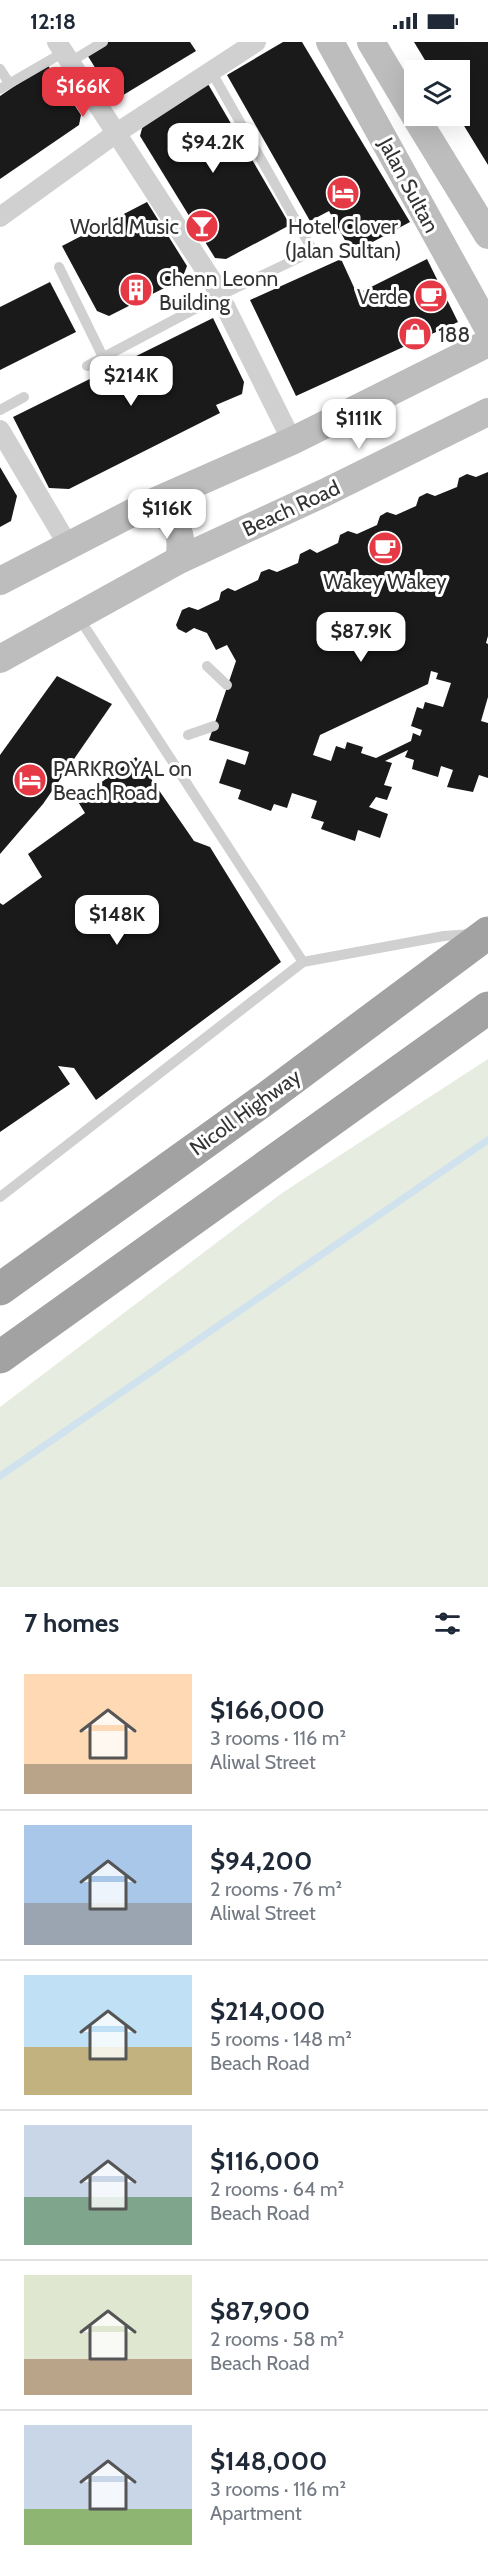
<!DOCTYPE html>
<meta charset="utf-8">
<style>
body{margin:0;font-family:Cabin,sans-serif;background:#f6f6f7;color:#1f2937;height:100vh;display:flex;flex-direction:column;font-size:22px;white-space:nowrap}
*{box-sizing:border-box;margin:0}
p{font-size:20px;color:#747a83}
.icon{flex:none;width:33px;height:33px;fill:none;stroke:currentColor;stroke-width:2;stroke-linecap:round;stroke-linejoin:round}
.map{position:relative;height:1545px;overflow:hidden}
.side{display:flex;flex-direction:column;background:#fff;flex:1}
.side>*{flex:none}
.fabs{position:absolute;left:404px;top:18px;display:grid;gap:12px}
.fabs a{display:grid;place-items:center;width:66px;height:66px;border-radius:0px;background:#fff;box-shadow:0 6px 24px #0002;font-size:30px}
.price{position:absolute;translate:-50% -51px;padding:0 14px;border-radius:12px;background:#fff;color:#222;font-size:20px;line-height:39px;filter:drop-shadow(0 2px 3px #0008)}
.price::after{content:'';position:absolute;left:50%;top:36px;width:18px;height:14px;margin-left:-9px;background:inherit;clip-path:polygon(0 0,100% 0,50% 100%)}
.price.selected{background:#e63946;color:#fff}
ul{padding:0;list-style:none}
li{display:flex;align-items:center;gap:18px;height:150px;padding:0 24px}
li+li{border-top:2px solid #e0e1e3}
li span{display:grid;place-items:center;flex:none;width:168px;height:120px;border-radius:0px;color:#555}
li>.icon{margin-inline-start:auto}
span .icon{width:72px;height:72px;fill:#fffc;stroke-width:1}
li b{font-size:26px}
h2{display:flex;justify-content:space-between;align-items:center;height:72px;padding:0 24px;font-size:26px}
.status{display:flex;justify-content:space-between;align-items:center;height:42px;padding:0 30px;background:#fff;direction:ltr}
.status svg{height:16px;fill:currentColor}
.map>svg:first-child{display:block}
</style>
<div class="status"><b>12:18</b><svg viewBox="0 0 49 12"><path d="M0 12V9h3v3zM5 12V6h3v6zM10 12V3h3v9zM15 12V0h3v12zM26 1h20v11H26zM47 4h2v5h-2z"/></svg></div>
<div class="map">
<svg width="488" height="1545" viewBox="0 0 488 1545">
<rect width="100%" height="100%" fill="#fff"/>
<polygon fill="#e6ecdf" points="488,1017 488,1545 0,1545 0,1365 282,1151"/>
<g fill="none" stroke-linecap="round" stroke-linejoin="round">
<polyline stroke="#cfe2ee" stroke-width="7" points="0,1434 488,1098"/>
</g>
<g fill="#1a1a1a" fill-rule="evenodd">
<polygon points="105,0 190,0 196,9 115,58 86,11"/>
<polygon points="283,0 302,0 410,180 352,211 329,169 310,179 227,33"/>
<polygon points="414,0 488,0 488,123 458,74 459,28 431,28"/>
<polygon points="47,22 81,73 79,83 0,137 0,54"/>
<polygon points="208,42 290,183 226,217 215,216 140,94 144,79"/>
<polygon points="147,160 187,224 182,237 109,274 97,269 62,204"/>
<polygon points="341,217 357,252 427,217 458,280 296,354 250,258"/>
<polygon points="50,240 76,290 0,328 0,265"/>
<polygon points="213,276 244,340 242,352 216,363 220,371 69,447 49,446 13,375"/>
<polygon points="0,425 17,454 11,479 0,485"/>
<path d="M488,430V594L486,601L488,602V655L481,679L488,681V736L479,733L473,750L447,745L453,728L441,724L438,735L412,727L414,718L405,715L408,708L385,719L392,721L384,743L392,745L387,758L376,755L369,765L388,772L380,796L358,788L355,799L321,787L324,780L311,776L317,759L292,751L287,766L274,762L271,769L238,757L241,748L219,741L227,717L245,723L249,710L209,698L236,619L227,603L216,608L207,591L194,586L186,591L178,587L176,583L182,568L189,565L198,568L219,558L221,550L228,546L235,549L258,538L261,530L269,527L277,530L298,521L300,512L310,507L317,511L338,501L340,493L348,489L357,492L377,483L380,474L387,470L396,473L416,464L419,455L427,451L435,454L457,445L459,436L467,432L476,435ZM431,629L438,631L436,637L451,641L443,665L425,660L423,667L417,665L411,684L422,688L420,694L413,691L411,699L376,716L361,711L363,705L347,700L345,707L336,704L331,719L313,713L320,693L428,642Z"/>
<polygon points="57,634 112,662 43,762 0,812 0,713"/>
<polygon points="136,715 194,799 210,805 281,920 96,1058 74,1026 58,1024 70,1042 0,1090 0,861 3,863 42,835 28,812 85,771 77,758"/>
</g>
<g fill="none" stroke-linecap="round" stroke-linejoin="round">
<g stroke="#d0d0d0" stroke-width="10">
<polyline points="70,20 103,0"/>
<polyline points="0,27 9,41"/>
<polyline points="0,47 64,10"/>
<polyline points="59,225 103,315"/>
<polyline points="87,324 221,253 313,209 211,29"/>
<polyline points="0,368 24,355"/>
<polyline points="79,576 303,920"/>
<polyline points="207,624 227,643"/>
<polyline points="188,693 214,684"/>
<polyline points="0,1155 303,920 444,894 472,892"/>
</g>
<g stroke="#d0d0d0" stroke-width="20">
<polyline points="57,0 213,240 292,399"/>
<polyline points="0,175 115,92 256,0"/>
<polyline points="0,388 68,503"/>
</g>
<g stroke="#bdbdbd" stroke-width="28">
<polyline points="330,0 488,286"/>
<polyline points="371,0 414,72"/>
<polyline points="415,74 488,193"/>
<path d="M151,461C174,479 185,487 179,518"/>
<polyline points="0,539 151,461 292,399 488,301"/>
<polyline points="0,617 179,518 324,451 488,370"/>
</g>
<g stroke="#a2a2a2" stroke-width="33">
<polyline points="0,1247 261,1060 488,891"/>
<polyline points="0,1315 488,966"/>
</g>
</g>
<defs>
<symbol id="hotel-disc" viewBox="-11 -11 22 22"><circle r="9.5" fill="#e63946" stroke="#fff"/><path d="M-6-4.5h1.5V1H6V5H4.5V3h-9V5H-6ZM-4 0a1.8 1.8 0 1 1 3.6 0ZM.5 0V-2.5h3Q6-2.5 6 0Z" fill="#fff"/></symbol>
<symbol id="bar-disc" viewBox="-11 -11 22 22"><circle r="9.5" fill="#e63946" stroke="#fff"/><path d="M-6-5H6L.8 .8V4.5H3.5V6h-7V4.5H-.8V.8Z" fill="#fff"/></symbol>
<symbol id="building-disc" viewBox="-11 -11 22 22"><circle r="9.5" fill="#e63946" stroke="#fff"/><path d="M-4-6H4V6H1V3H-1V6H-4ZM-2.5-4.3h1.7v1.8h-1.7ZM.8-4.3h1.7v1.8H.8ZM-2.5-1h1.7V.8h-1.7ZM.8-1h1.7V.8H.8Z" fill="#fff"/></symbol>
<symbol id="cafe-disc" viewBox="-11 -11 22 22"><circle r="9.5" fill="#e63946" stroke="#fff"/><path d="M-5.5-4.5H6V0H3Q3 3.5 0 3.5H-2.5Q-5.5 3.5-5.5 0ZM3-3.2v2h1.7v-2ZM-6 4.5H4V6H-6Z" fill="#fff"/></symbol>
<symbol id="shop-disc" viewBox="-11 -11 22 22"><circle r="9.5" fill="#e63946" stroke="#fff"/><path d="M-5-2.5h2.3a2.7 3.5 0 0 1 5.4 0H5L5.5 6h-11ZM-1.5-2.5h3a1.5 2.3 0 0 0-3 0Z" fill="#fff"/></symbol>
</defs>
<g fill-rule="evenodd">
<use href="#hotel-disc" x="324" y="132" width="38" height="38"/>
<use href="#bar-disc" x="183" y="165" width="38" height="38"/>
<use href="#building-disc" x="117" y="229" width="38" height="38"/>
<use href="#cafe-disc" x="412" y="235" width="38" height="38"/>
<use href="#shop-disc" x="396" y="273" width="38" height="38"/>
<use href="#cafe-disc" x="366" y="487" width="38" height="38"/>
<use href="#hotel-disc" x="11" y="719" width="38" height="38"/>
</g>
<g text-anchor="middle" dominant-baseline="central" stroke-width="6" stroke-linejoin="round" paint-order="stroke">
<g font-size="21" fill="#333" stroke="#fff">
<text transform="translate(409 143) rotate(62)">Jalan Sultan</text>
<text transform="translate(291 466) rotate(-25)">Beach Road</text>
<text transform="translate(245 1070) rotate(-36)">Nicoll Highway</text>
</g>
<g font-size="21" fill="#333" stroke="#fff" text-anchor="start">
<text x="179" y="184" text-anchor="end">World Music</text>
<text x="343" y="184" text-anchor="middle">Hotel Clover<tspan x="343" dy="24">(Jalan Sultan)</tspan></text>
<text x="159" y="236">Chenn Leonn<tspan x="159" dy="24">Building</tspan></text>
<text x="408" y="254" text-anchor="end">Verde</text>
<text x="438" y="292">188</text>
<text x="385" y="539" text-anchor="middle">Wakey Wakey</text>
<text x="53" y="726">PARKROYAL on<tspan x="53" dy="24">Beach Road</tspan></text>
</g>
</g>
</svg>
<div class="fabs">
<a><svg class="icon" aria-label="layers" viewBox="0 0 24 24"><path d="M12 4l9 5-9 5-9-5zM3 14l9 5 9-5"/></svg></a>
</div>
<b class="price selected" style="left:83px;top:76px">$166K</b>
<b class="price" style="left:213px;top:132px">$94.2K</b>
<b class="price" style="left:131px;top:365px">$214K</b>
<b class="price" style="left:359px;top:408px">$111K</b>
<b class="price" style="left:167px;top:498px">$116K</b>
<b class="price" style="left:361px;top:621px">$87.9K</b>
<b class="price" style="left:117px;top:904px">$148K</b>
</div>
<section class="side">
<h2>7 homes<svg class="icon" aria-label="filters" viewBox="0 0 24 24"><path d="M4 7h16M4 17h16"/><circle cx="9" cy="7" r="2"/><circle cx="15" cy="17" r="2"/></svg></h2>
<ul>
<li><span style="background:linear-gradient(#ffd9b3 75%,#b9a48a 0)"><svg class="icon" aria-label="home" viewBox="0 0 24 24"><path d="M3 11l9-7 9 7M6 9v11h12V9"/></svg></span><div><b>$166,000</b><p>3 rooms · 116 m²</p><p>Aliwal Street</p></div></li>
<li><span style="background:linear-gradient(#a9c7e8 65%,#9aa5b1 0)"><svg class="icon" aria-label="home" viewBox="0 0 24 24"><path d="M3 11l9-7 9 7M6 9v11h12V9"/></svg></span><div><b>$94,200</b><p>2 rooms · 76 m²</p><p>Aliwal Street</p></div></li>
<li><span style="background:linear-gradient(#bfe0f5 60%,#c2b280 0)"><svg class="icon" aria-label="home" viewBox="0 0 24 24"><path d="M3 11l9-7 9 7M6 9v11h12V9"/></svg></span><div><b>$214,000</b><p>5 rooms · 148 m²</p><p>Beach Road</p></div></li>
<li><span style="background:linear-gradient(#c9d6e8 60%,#7fa58c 0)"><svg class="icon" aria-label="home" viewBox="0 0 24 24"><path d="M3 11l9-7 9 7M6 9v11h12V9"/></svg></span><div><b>$116,000</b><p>2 rooms · 64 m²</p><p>Beach Road</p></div></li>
<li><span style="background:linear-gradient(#dfe7d0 70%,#b9a48a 0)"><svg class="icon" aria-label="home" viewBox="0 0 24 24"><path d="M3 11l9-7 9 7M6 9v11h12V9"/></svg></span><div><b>$87,900</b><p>2 rooms · 58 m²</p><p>Beach Road</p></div></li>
<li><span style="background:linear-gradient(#c9d6e8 70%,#8fb573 0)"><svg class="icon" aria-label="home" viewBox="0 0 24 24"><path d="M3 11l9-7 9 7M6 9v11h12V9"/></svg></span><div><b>$148,000</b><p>3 rooms · 116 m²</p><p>Apartment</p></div></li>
</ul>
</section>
